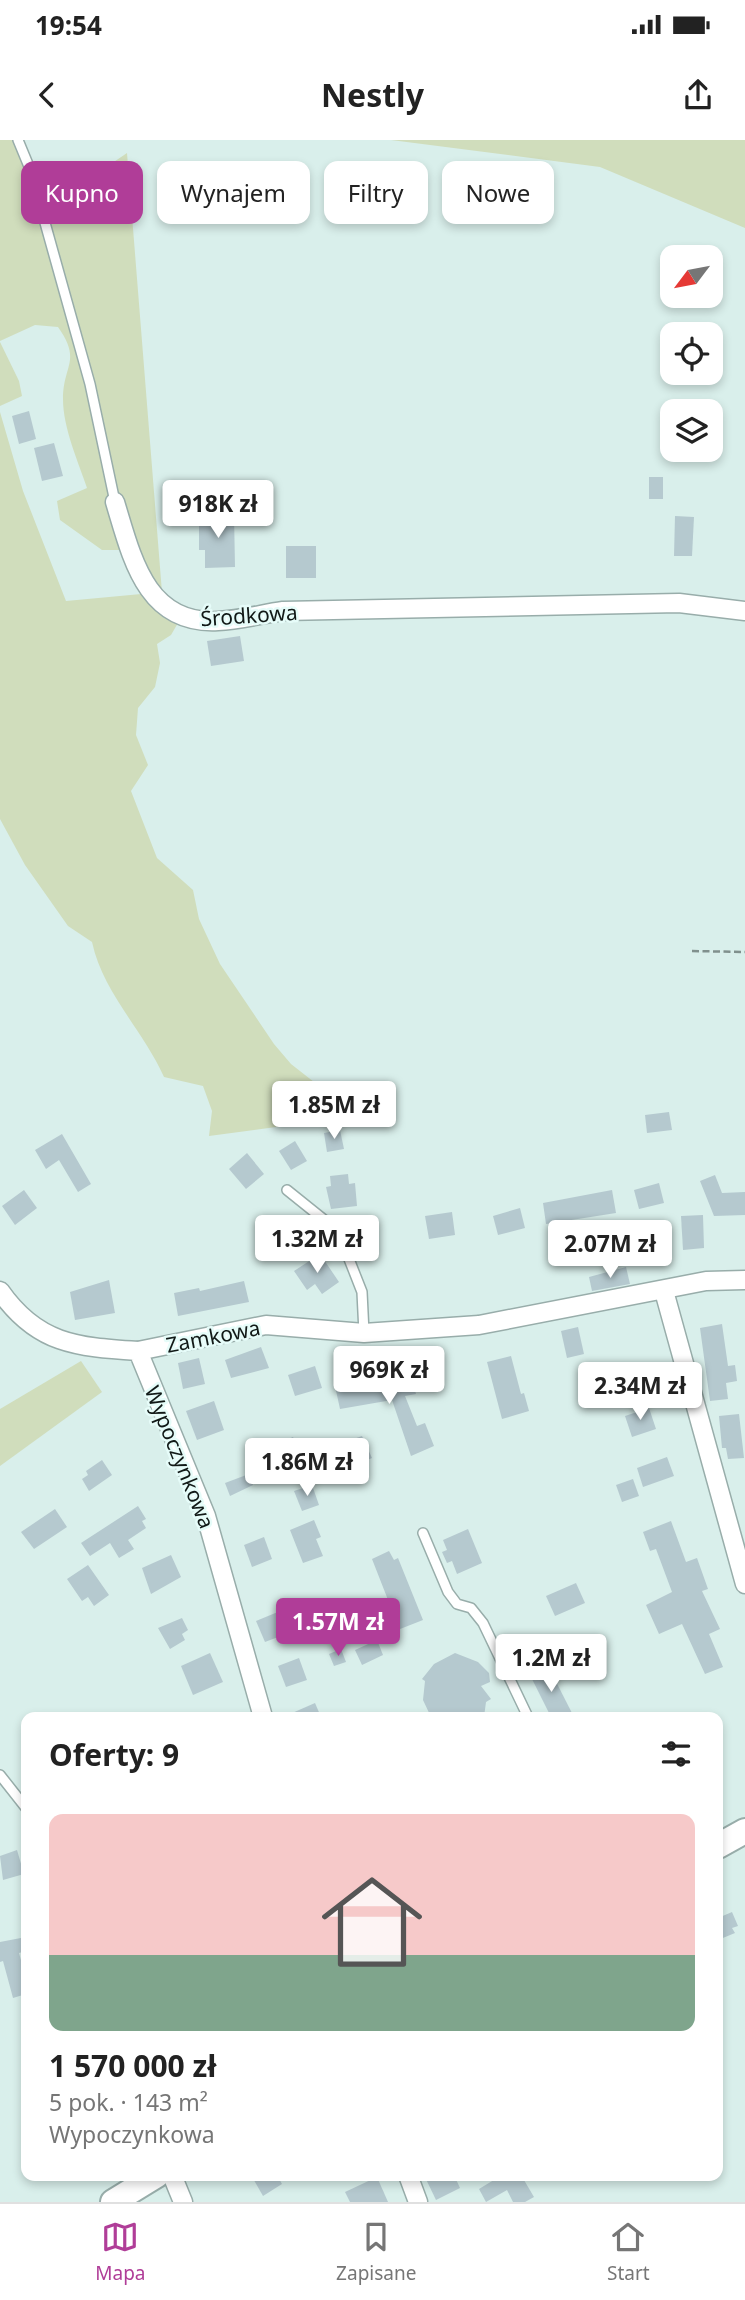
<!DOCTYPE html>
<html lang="pl">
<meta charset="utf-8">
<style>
body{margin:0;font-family:"Noto Sans",sans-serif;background:#f2f2f2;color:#222;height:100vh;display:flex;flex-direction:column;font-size:26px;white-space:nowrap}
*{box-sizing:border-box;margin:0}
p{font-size:23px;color:#767676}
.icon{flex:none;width:38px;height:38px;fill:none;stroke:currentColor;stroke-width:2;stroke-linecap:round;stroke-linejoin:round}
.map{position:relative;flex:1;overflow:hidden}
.sheet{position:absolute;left:21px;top:1572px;width:702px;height:469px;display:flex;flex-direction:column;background:#fff;border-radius:14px;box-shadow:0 4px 10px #0003}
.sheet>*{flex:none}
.banner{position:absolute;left:21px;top:21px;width:704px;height:63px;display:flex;gap:14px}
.needle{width:46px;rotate:238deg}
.fabs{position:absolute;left:660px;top:105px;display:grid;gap:14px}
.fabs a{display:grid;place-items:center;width:63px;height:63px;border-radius:14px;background:#fff;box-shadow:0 4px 10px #0003;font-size:35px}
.price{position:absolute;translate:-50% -60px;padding:0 16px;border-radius:7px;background:#fff;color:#222;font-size:23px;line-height:46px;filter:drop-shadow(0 2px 4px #0008)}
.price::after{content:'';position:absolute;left:50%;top:42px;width:21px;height:16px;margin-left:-10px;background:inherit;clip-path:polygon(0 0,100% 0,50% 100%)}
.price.on{background:#b03d98;color:#fff}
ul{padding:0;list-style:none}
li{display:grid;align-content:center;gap:14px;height:371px;padding:0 28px}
li span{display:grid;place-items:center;height:217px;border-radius:14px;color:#555}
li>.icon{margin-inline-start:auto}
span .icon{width:126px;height:126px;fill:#fffc;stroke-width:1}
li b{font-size:30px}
h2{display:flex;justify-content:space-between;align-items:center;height:84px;padding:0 28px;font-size:30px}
.tag{padding:0 24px;border-radius:14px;background:#fff;box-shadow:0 4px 10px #0003;font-size:24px;line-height:63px}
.tag.on{background:#b03d98;color:#fff}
.status{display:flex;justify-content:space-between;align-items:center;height:49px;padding:0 35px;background:#fff;direction:ltr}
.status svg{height:19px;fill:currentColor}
header{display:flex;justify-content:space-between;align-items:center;height:91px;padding:0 28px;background:#fff;font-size:32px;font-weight:700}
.tab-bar{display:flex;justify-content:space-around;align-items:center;height:98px;border-top:2px solid #e0e0e0;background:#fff;font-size:19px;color:#767676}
.tab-bar a{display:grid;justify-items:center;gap:4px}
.tab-bar .on{color:#b03d98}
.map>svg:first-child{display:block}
</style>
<div class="status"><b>19:54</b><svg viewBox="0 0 49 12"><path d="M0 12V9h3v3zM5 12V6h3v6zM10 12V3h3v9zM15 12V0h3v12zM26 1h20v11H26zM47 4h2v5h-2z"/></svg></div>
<header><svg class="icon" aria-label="back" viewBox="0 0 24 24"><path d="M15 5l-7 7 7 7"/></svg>Nestly<svg class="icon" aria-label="share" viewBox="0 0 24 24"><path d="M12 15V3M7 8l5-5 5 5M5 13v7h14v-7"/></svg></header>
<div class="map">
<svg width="745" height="2062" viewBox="0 0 745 2062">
<rect width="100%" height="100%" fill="#d9efeb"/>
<g fill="#d0ddbc">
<path d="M0,0H18L38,37L46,68L127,13L163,465L182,476L171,495L157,504L160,523L155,547L138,568L136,595L148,625L131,651L157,718L193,750L199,779L220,824L274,904L291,924L314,942L335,979L209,996L212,971L203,946L164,937C143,890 103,853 92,802L68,786L25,725L0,679V272L23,351L66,461L152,453L133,410H102L60,380L57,361L87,348C78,321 63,288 63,259C63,225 82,221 58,187L35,185L0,201Z"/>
<polygon points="391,0 745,0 745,88 600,27"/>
<polygon points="0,202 19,241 22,256 0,266"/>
<polygon points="81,1221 102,1252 0,1326 0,1269"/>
</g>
<g fill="#b5c9cf">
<polygon points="29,271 36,299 19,304 12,276"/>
<polygon points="54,303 63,336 42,341 34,308"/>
<rect x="649" y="337" width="14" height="22"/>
<polygon points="234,374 235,427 205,428 205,410 199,410 199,375"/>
<polygon points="675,376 694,377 692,416 674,416"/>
<rect x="286" y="406" width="30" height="32"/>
<polygon points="240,496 244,521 211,526 207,501"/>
<polygon points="669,972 672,990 647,993 645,975"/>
<polygon points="340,990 344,1009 327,1012 324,993"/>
<polygon points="62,994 91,1044 78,1052 59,1020 46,1029 35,1010"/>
<polygon points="295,1001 307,1021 291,1030 279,1011"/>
<polygon points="247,1013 264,1034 246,1049 229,1029"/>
<polygon points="348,1034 349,1044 355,1043 357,1066 331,1069 326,1047 331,1046 330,1036"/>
<polygon points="715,1035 722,1053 745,1052 745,1075 714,1076 700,1041"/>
<polygon points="659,1043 664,1063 639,1069 634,1050"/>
<polygon points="24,1050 37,1068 15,1085 2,1066"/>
<polygon points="612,1050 616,1073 546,1084 543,1063"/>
<polygon points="520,1068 525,1088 498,1095 493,1076"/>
<polygon points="452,1072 455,1095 429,1099 425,1076"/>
<polygon points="703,1075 704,1108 683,1110 681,1076"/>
<polygon points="320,1114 339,1142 322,1154 315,1144 307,1150 294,1131"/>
<polygon points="626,1127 630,1144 592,1151 589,1137"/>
<polygon points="109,1140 115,1173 75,1180 70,1152"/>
<polygon points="244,1141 249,1162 178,1176 174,1153 199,1148 200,1151"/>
<polygon points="722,1184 728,1226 735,1225 737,1241 726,1243 728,1259 710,1261 700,1188"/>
<polygon points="578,1187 584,1214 567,1218 561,1191"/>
<polygon points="261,1207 269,1228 231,1238 225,1220"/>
<polygon points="511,1216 521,1254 524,1253 529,1271 502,1279 487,1222"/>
<polygon points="199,1218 205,1244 183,1249 178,1223"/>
<polygon points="315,1226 322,1248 295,1256 288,1235"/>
<polygon points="410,1233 416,1254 405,1256 417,1286 425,1283 434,1306 411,1316 392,1260 340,1269 335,1246 368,1239 369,1244"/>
<polygon points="214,1261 224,1290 197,1300 186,1271"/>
<polygon points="649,1268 656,1289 632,1297 625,1276"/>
<polygon points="739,1274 744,1318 728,1319 726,1308 722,1308 719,1276"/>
<polygon points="362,1296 372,1318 360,1323 351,1300"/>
<polygon points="293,1297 304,1322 278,1334 266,1309"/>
<polygon points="667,1317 674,1336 643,1347 637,1328"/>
<polygon points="102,1320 112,1335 89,1351 82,1339 88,1335 86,1331"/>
<polygon points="249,1334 253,1345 230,1356 225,1343"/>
<polygon points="633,1339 639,1356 622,1362 616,1345"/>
<polygon points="312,1345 319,1365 302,1371 294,1351"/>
<polygon points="138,1366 146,1379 142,1381 146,1388 128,1400 134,1409 119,1418 110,1403 90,1416 81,1403"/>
<polygon points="55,1369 67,1387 34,1409 21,1392"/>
<polygon points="314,1380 321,1397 316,1399 323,1416 303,1423 290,1390"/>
<polygon points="671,1381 686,1422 697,1418 708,1449 702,1451 720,1489 709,1494 723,1527 705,1534 682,1484 659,1494 646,1465 672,1452 656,1409 650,1411 643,1392"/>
<polygon points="468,1389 482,1423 457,1434 452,1421 447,1423 442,1412 447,1410 443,1400"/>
<polygon points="264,1397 272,1419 252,1427 244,1405"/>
<polygon points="389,1411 394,1420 398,1418 423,1480 395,1491 386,1467 390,1465 372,1419"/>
<polygon points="171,1415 181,1437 151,1454 142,1428"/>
<polygon points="88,1425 109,1455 94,1466 88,1457 82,1461 67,1439"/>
<polygon points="576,1443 585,1463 555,1476 546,1456"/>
<polygon points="285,1469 294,1491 265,1502 256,1481"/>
<polygon points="182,1478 188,1490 182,1494 185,1500 170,1509 158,1488"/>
<polygon points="377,1500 383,1515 362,1525 355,1510"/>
<polygon points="341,1509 346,1522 334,1526 329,1514"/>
<polygon points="210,1513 223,1542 193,1555 181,1526"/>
<polygon points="455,1513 478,1522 489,1533 490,1542 481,1546 491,1559 486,1562 484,1577 431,1577 423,1560 425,1541 422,1539 434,1524"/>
<polygon points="299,1518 307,1540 286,1547 278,1526"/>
<polygon points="548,1526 574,1577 551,1577 530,1535"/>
<polygon points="315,1563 321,1577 283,1577"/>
<polygon points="17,1710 24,1734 3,1740 0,1716"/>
<polygon points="732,1772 738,1786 732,1788 735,1793 718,1800 718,1778"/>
<polygon points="26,1797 26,1811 19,1813 26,1838 26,1854 13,1858 3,1821 0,1822 0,1802"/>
<polygon points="251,2035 277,2035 282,2044 263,2056"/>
<polygon points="424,2035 454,2035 460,2048 436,2060"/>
<polygon points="502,2035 521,2035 534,2057 525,2062 513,2062 507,2050 486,2062 479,2049"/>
<polygon points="377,2037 388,2062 350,2062 345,2052"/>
</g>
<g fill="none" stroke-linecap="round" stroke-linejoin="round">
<defs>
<g id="service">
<polyline points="18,0 30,29 90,244 115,362"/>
<polyline points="287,1050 338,1091 362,1152 364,1193"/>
<polyline points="423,1393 448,1452 457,1464 471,1468 483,1483 528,1577"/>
<polyline points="0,1635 26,1668"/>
</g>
<g id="minor">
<path d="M115,362C132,418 146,485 218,481C240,480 262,474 283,471L679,463L745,471"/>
<path d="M0,1151C37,1204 76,1207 138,1211L206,1376L263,1577"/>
<polyline points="664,1151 745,1444"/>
<polyline points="138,1211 266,1185 364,1193 479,1185 706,1141 745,1140"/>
<polyline points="172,2035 183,2062"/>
<polyline points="408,2035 418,2062"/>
</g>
<g id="secondary">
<polyline points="718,1706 745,1691"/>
<polyline points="113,2062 157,2035"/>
</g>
</defs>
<use href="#service" stroke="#98adaa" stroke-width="12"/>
<use href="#minor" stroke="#98adaa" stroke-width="21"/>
<use href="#secondary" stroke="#98adaa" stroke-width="28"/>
<polyline stroke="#80908d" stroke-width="2.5" stroke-dasharray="7 3.5" stroke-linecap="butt" points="692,811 745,812"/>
<use href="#service" stroke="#fff" stroke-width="9"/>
<use href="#minor" stroke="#fff" stroke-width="18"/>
<use href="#secondary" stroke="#fff" stroke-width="24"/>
</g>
<g text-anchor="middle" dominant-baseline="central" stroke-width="5" stroke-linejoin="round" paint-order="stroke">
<g font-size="21" fill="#111917" stroke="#e6fcf9">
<text transform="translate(249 475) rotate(-4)">Środkowa</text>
<text transform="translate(213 1196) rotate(-11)">Zamkowa</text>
<text transform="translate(180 1317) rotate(68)">Wypoczynkowa</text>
</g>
</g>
</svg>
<div class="fabs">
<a><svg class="needle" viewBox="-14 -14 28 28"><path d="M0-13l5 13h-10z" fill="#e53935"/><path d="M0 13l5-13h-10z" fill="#767676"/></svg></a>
<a><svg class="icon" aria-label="locate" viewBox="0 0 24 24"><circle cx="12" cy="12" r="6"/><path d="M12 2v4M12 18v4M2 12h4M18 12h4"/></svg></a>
<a><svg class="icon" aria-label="layers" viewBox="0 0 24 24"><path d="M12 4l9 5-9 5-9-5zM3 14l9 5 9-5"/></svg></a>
</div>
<b class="price" style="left:218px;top:400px">918K zł</b>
<b class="price" style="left:334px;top:1001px">1.85M zł</b>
<b class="price" style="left:317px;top:1135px">1.32M zł</b>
<b class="price" style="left:610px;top:1140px">2.07M zł</b>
<b class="price" style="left:389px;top:1266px">969K zł</b>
<b class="price" style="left:640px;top:1282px">2.34M zł</b>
<b class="price" style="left:307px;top:1358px">1.86M zł</b>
<b class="price on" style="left:338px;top:1518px">1.57M zł</b>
<b class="price" style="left:551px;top:1554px">1.2M zł</b>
<div class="banner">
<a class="tag on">Kupno</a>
<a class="tag">Wynajem</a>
<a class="tag">Filtry</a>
<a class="tag">Nowe</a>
</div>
<section class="sheet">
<h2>Oferty: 9<svg class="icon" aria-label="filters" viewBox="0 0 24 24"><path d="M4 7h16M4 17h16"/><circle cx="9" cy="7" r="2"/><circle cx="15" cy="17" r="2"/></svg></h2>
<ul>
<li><span style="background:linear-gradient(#f6c9c9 65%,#7fa58c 0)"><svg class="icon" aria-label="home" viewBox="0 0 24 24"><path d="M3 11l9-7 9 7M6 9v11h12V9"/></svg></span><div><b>1 570 000 zł</b><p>5 pok. · 143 m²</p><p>Wypoczynkowa</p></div></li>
</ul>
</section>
</div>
<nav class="tab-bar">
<a class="on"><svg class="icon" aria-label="map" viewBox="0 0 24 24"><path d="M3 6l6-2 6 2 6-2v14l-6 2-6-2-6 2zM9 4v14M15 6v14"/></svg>Mapa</a>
<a><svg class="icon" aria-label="saved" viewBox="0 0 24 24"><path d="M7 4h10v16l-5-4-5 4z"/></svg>Zapisane</a>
<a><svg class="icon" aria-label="home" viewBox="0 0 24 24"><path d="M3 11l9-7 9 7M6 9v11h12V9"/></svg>Start</a>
</nav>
